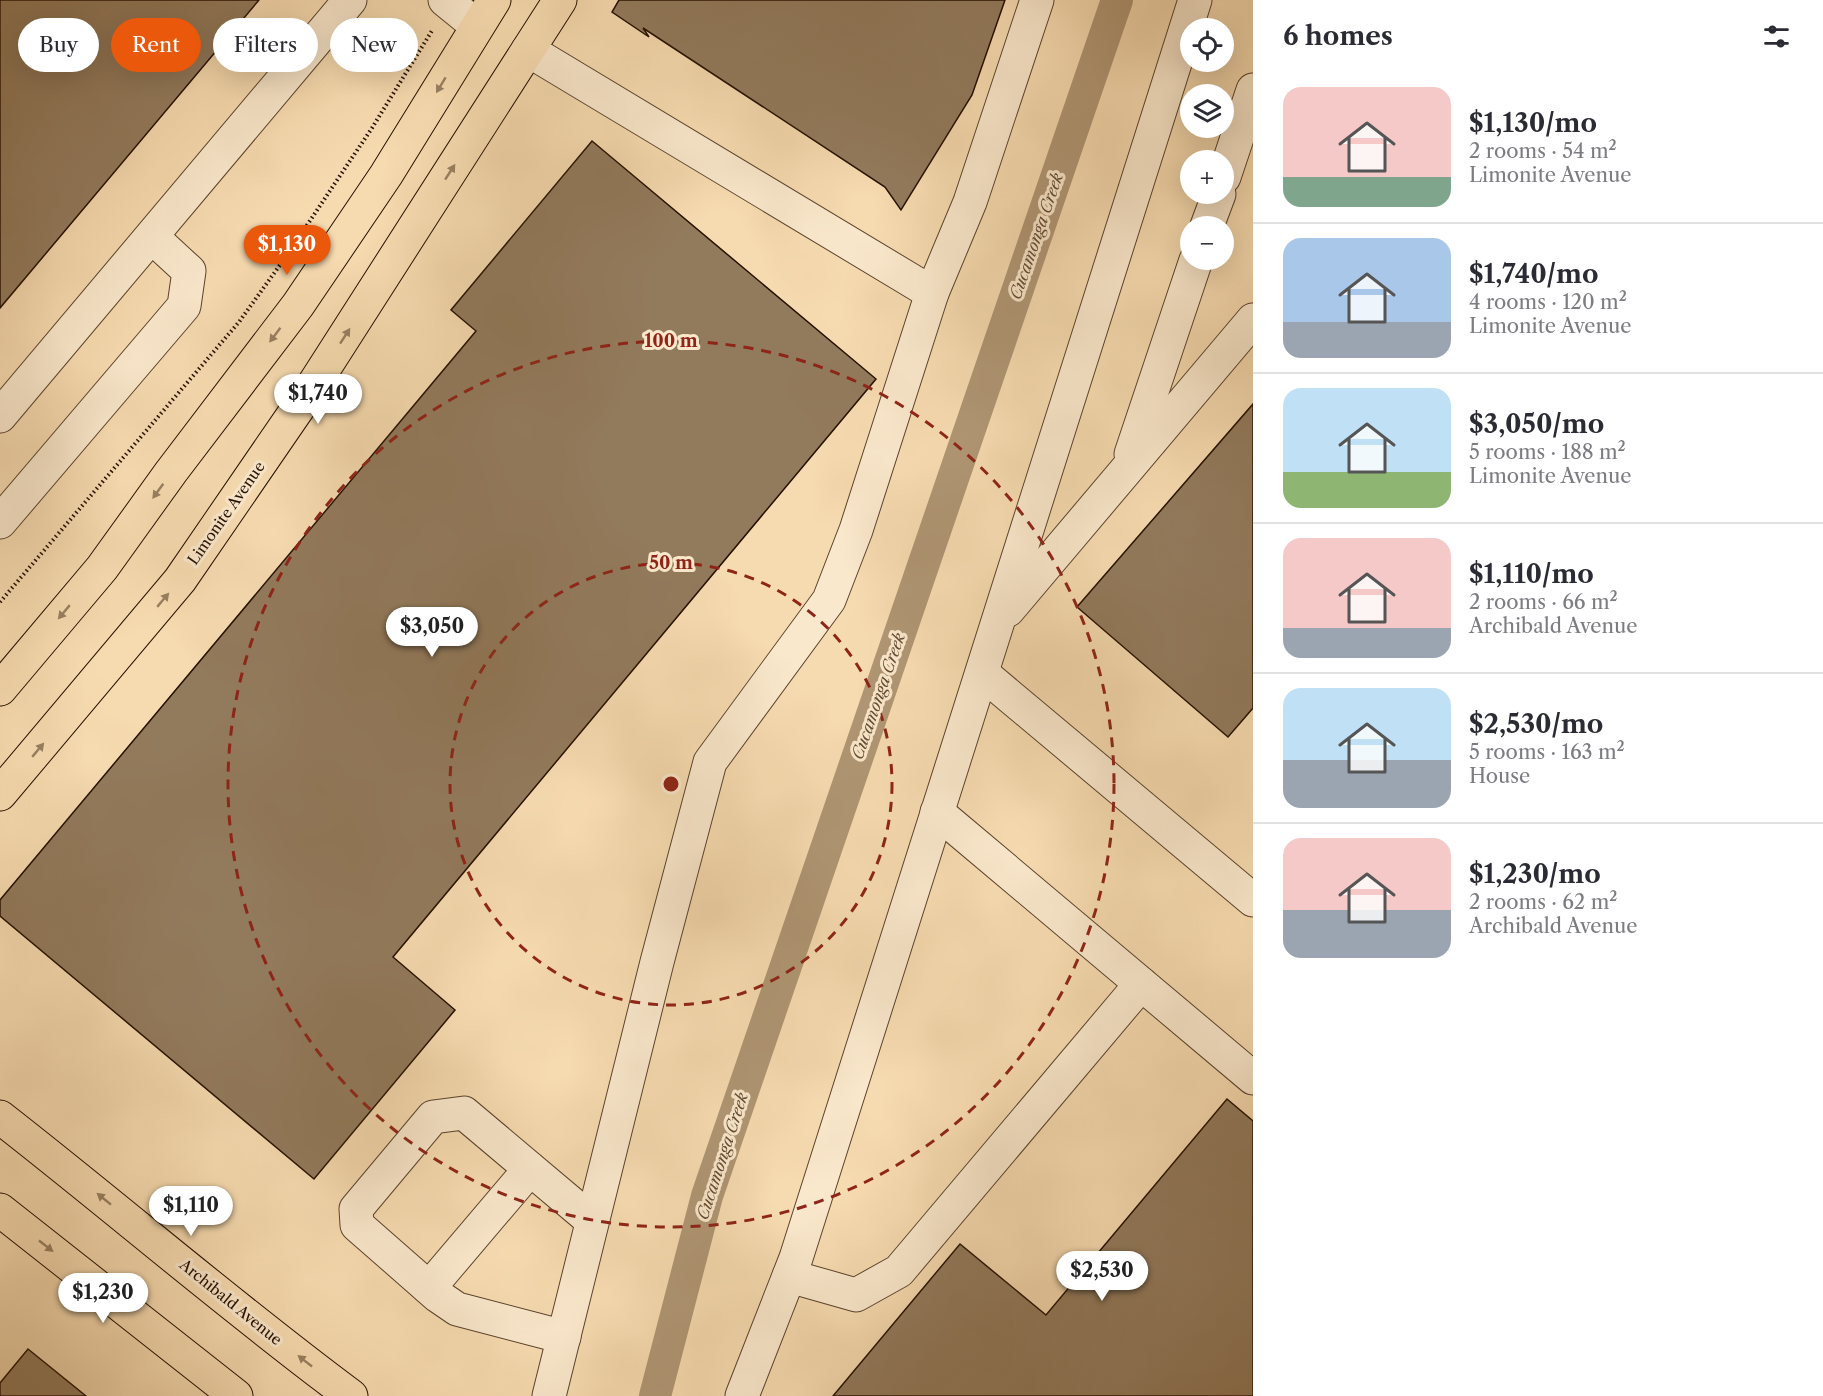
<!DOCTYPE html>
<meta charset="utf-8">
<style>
body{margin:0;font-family:"Libre Caslon Text",serif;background:#f7f7f7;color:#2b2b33;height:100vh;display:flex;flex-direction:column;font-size:22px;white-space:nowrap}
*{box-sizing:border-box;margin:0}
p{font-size:20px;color:#7c7c81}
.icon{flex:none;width:33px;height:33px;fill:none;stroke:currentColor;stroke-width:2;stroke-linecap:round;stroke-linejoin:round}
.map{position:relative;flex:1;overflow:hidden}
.side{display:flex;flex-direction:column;background:#fff;width:570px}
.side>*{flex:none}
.guide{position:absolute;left:18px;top:18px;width:570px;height:54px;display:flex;gap:12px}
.buttons{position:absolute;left:1180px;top:18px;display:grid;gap:12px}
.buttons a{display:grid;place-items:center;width:54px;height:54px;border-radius:50%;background:#fff;box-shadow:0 6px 24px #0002;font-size:30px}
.price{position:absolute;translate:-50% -51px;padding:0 14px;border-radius:21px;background:#fff;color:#222;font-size:20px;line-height:39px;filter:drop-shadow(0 2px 3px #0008)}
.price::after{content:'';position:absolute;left:50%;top:36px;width:18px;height:14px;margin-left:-9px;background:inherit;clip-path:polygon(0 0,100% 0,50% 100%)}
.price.current{background:#ea580c;color:#fff}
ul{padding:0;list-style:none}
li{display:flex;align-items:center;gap:18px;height:150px;padding:0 30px}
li+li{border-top:2px solid #e1e1e2}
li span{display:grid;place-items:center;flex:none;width:168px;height:120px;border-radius:18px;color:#555}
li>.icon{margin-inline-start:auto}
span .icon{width:72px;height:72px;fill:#fffc;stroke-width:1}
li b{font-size:26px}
h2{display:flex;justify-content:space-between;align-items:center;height:72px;padding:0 30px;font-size:26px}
.tag{padding:0 21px;border-radius:27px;background:#fff;box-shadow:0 6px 24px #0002;font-size:21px;line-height:54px}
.tag.current{background:#ea580c;color:#fff}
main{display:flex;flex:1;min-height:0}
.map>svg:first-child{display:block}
</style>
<main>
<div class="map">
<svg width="1253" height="1396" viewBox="0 0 1253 1396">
<rect width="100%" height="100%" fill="#f7dbb0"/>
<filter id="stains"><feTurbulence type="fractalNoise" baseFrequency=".00333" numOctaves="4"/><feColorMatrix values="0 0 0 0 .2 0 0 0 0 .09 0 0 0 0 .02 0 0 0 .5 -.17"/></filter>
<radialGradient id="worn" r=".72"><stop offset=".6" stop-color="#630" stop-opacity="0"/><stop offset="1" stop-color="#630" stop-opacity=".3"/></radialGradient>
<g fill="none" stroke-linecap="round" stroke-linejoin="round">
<polyline stroke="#b09674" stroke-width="32" points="655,1396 707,1196 1117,0"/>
</g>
<g fill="#927a5c" stroke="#251000" stroke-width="1.5">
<polygon points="0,0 259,0 0,308"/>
<polygon points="619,0 1005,0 972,95 901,210 885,187 643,28 649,37 612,12"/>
<polygon points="592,141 876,379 393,957 455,1010 314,1179 0,916 0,900 476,331 451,310"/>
<polygon points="1253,404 1253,708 1228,737 1077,607"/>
<polygon points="1227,1099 1253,1121 1253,1396 833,1396 960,1244 1046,1315"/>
<polygon points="28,1349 86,1396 0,1396 0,1383"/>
</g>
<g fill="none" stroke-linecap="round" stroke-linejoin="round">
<defs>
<g id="minor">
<polyline points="445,0 477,26"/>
<polyline points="528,50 932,293"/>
<polyline points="1224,177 1253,90"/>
<polyline points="1207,226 1219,194"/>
<polyline points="0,416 350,0"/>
<polyline points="1131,454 1196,260"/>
<polyline points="0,522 184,306 189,271 152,237"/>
<polyline points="1008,610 1253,320"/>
<polyline points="982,673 1253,900"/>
<polyline points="937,812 1253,1078"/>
<polyline points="789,1276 856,1295 899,1271 1141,984"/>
<polyline points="429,1288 530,1169"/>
<polyline points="564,1337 457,1309 438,1296 357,1225 356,1209 433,1117 464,1113 591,1220"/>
<polyline points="549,1396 657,962 710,762 829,600 856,530 932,293 970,202 1037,0"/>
<polyline points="742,1396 796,1258 1195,0"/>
</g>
<g id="major">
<polyline points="0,689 102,568 171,472 298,305 386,175 494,0"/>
<polyline points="0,794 180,580 307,395 560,0"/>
<path d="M0,1117C118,1209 231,1307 351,1396"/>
<polyline points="0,1210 236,1396"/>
</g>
</defs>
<use href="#minor" stroke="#5a432c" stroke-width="35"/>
<use href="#major" stroke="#251000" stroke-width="35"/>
<polyline stroke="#251000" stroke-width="4" stroke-dasharray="1.5 3" stroke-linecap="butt" points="0,602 239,322 285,258 372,128 433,29"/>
<use href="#minor" stroke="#fae8cc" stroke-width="33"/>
<use href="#major" stroke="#f7dbb0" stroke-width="33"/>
</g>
<defs><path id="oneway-solid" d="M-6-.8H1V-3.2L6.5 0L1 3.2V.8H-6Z" transform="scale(1.5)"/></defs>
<g fill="#988061">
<use href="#oneway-solid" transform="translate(441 85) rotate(121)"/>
<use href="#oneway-solid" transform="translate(450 172) rotate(-57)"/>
<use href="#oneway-solid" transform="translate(275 335) rotate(127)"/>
<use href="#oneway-solid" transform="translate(345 336) rotate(-57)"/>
<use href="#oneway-solid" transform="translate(158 491) rotate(126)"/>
<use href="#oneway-solid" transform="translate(163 600) rotate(-50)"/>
<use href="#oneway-solid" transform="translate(64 612) rotate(130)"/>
<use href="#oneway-solid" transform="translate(38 750) rotate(-50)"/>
<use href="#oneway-solid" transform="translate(104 1199) rotate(-141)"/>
<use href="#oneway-solid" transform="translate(46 1246) rotate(38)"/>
<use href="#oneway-solid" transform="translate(305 1361) rotate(-142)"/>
</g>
<g fill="none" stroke="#8f2418" stroke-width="3" stroke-dasharray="10 8">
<circle cx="671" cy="784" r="221"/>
<circle cx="671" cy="784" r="443"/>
</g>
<g text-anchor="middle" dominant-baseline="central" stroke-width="6" stroke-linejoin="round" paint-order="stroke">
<g font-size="15" fill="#251000" stroke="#fae8cc">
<text transform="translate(226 513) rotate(-55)">Limonite Avenue</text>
<text transform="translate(231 1302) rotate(39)">Archibald Avenue</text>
</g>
<g font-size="16" font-style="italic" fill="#644c34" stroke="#fae8cc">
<text transform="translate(1036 236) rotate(-71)">Cucamonga Creek</text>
<text transform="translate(878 696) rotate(-71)">Cucamonga Creek</text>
<text transform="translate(722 1156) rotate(-72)">Cucamonga Creek</text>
</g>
</g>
<circle cx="671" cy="784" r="9" fill="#8f2418" stroke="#fae8cc" stroke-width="3"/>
<g font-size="18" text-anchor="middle" font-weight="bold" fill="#8f2418" stroke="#fae8cc" stroke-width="6" stroke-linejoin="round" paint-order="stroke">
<text x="671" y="347">100 m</text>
<text x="671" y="569">50 m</text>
</g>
<rect width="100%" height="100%" filter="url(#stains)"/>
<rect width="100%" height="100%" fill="url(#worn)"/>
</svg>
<div class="buttons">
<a><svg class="icon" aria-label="locate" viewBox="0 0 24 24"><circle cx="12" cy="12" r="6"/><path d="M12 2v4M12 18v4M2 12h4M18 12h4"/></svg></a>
<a><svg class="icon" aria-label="layers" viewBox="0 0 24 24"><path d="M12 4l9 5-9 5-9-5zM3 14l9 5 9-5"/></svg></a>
<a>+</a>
<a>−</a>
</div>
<b class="price current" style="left:287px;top:276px">$1,130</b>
<b class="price" style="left:318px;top:425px">$1,740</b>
<b class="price" style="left:432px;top:658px">$3,050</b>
<b class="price" style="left:191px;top:1237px">$1,110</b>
<b class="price" style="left:1102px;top:1302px">$2,530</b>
<b class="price" style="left:103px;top:1324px">$1,230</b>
<div class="guide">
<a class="tag">Buy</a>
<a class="tag current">Rent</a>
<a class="tag">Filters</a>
<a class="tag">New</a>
</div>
</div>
<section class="side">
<h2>6 homes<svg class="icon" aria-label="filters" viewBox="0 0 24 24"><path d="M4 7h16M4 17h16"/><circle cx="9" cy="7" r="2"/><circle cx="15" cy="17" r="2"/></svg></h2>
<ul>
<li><span style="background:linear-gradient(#f6c9c9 75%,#7fa58c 0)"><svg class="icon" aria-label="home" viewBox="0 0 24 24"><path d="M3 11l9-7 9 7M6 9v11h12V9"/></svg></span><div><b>$1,130/mo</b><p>2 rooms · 54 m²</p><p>Limonite Avenue</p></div></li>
<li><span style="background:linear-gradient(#a9c7e8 70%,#9aa5b1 0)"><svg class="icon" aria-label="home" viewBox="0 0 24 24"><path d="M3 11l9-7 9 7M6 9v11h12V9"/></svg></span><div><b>$1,740/mo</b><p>4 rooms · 120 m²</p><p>Limonite Avenue</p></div></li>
<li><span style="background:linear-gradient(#bfe0f5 70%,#8fb573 0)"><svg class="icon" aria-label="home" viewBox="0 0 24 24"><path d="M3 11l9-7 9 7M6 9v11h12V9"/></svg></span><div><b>$3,050/mo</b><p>5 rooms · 188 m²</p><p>Limonite Avenue</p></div></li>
<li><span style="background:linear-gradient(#f6c9c9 75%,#9aa5b1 0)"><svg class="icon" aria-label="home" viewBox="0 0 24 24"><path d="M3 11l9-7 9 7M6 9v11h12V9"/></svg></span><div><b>$1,110/mo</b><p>2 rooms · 66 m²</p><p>Archibald Avenue</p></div></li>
<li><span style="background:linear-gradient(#bfe0f5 60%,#9aa5b1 0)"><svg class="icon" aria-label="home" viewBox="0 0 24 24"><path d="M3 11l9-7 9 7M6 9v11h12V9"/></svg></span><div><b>$2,530/mo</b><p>5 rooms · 163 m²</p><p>House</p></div></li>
<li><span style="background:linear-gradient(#f6c9c9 60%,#9aa5b1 0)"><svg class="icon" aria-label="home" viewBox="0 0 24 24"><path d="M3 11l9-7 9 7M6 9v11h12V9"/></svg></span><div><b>$1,230/mo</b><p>2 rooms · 62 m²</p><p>Archibald Avenue</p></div></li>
</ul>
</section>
</main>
